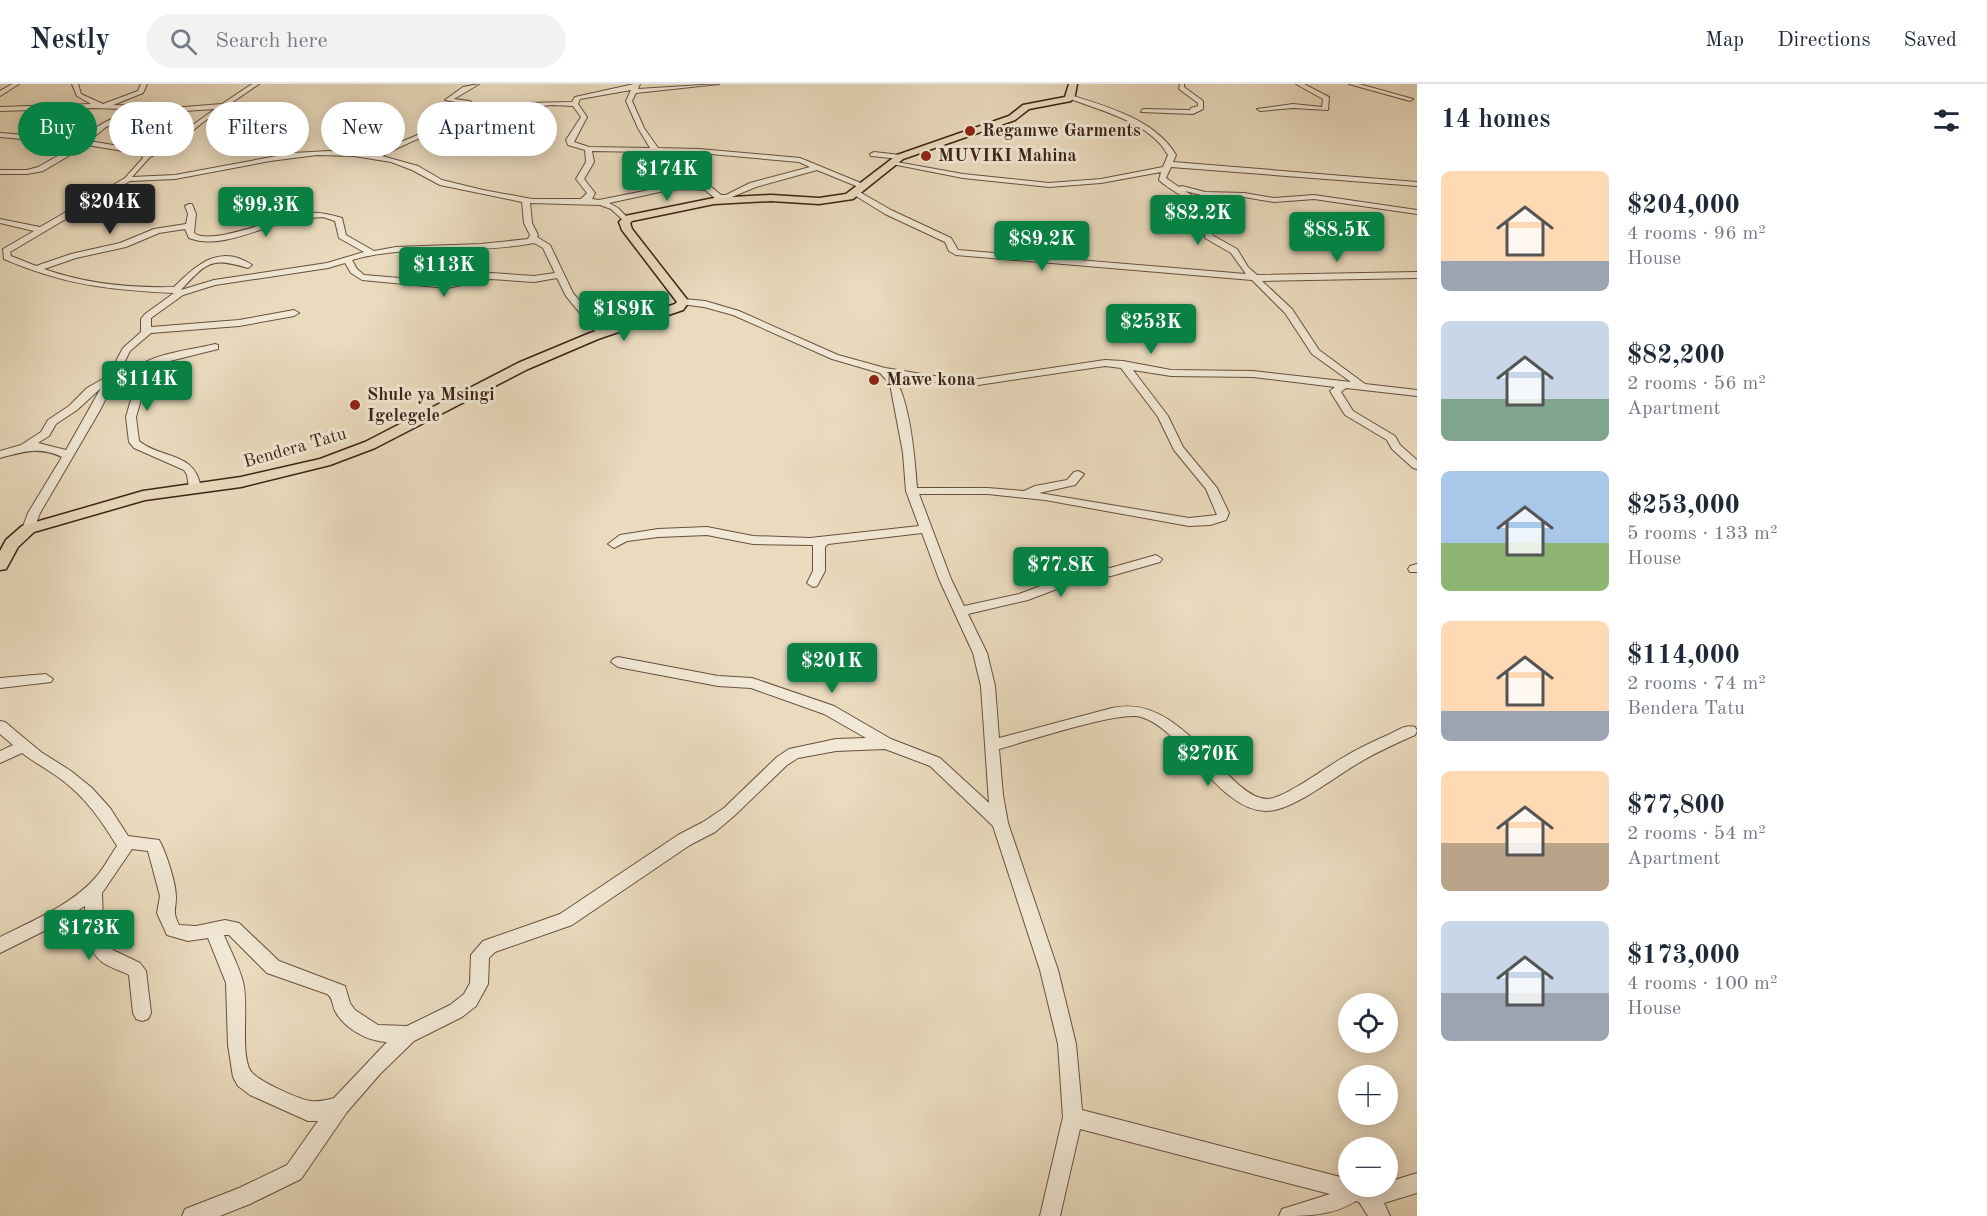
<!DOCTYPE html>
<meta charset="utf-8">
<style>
body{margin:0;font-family:"Old Standard TT",serif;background:#f2f2f3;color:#1f2937;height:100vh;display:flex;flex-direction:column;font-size:22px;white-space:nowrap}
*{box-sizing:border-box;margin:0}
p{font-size:20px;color:#747a83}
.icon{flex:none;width:33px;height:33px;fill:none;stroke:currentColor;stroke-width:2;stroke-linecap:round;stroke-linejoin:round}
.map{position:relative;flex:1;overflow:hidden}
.panel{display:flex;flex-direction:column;background:#fff;width:570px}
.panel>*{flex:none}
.top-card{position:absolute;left:18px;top:18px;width:570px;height:54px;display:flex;gap:12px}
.tools{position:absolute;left:1338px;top:909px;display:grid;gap:12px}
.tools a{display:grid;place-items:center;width:60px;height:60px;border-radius:50%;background:#fff;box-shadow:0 3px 15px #0003;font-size:30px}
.price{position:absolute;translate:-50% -51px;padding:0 14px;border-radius:6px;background:#0b8043;color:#fff;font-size:20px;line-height:39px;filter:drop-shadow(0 2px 3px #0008)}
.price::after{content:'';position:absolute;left:50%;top:36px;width:18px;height:14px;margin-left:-9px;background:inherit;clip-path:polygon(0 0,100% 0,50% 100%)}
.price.active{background:#222;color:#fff}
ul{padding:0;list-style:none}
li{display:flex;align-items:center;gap:18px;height:150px;padding:0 24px}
li span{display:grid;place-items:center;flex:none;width:168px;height:120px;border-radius:9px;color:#555}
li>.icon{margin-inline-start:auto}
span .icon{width:72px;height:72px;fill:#fffc;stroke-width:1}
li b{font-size:26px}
h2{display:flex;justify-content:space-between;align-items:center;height:72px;padding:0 24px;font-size:26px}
.pill{padding:0 21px;border-radius:27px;background:#fff;box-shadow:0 3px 15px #0003;font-size:21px;line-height:54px}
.pill.active{background:#0b8043;color:#fff}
header{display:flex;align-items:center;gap:36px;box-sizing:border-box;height:84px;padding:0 30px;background:#fff;border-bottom:2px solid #e0e1e3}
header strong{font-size:28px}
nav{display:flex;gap:33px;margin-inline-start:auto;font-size:21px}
.search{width:420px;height:54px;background:#f2f2f3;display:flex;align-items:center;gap:15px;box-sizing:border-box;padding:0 21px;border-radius:33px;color:#747a83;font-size:22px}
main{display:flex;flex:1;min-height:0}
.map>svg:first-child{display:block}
</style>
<header>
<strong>Nestly</strong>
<div class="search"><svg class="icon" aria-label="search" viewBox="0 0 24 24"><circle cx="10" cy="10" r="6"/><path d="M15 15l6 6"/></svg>Search here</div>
<nav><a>Map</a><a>Directions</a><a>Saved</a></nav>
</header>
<main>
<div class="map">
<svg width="1417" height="1132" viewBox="0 0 1417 1132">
<rect width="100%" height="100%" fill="#eadbbe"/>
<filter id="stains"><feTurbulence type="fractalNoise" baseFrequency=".00333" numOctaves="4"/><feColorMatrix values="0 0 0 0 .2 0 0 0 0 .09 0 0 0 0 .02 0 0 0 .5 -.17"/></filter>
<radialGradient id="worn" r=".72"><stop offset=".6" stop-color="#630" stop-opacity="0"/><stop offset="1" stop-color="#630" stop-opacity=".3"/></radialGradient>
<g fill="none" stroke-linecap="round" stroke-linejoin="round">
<defs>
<g id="minor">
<polygon points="12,0 19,0 0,12 0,7"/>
<path d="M72,0H78L81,10L103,20L138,7L141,0H147L143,9L113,21L184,23L222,20L252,0H259L202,39L178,59L150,73L132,93L175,91L293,69L329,67L373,70L441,41L487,27L471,25L466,20L445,16L463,3L479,0L454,15L470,17L475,22L493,25L526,19L572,18L575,13L634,0H640L638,5L719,0L636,9L632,17L644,44L658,64L699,65L800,74L868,102L861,104L817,86L756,103L727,115H716L705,106L689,105L669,106L609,119L618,124L628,134L629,136L625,138L611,125L600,121L530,119L532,139L538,151L537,153L550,161L573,209L606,249L601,252L598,251L566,212L557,194L534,198L491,195L447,204L362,196L351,189L345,179L328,184L215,201L183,211L151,234V243L239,236L294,226L299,229L294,232L239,242L151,249L130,267L99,328L40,429L34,445L28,449L22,445L28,429L62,373C39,362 23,368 0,374V367L21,361L41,348L48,336L69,322L87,304L108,292L123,264L141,248V235L145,230L174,209C110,206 64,201 4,175L3,165L34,147L0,139V135L40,143L125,94L143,74L141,70L87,61L43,87L27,90H0V86H27L38,83L79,60L0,53V49L83,56C96,39 124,27 145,28V30L134,33L147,38L190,43L215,25L184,27L94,24L0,27V23L91,20L77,12ZM631,6L626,17L638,44L650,64L589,63L574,58L587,33L578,20L580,15ZM552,21L573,22L581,33L566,56L568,61L585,66L586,78L576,95L587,109L581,115H532L483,106L442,96L418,82L382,72C435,44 492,26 552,21ZM127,35L146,42L186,46L174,57L147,69L143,66L89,57L106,43ZM592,67L699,69L799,78L810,83L750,99L726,111H721L710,102L689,101L669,102L599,116L592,115L595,109L584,95L594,78ZM317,71L354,72L391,78L412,86L440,101L522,118L524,139L530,151L528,155L481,160L396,163L374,167L346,151L342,134C329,130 319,128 306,129C281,131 212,163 194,149L196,130L192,120H189L185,122L188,130L186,140L154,145L120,159L71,170L36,182L11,172L10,168L130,97L175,95L270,77ZM323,133L335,137L339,154L364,168L327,179L214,196L181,206C207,178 211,173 248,184L252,181C220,159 196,181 174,203C130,204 86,200 44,185L76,174L126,163L159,149L185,145L189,154C218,165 253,147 281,139C295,135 309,134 323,133ZM534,159L543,164L555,189L534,192L491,189L447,198L364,191L357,185L352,176C410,159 474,171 534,159ZM101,304L66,366L38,359L49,352L56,340L77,326Z"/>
<polygon points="1180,0 1184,0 1184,3 1203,17 1203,25 1193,30 1141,28 1143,25 1190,26 1191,24 1198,22 1198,19 1179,5"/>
<polygon points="1296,0 1304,0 1329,13 1328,26 1293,24 1260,27 1257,25 1293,20 1322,23 1323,15"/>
<polygon points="1349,0 1359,0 1413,15 1410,17"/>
<path d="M1070,11C1106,22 1156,36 1176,71L1173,78L1417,98V102L1171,83L1166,94L1179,103L1182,102L1205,108L1244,109L1274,114L1314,111L1417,126V130L1314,115L1274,118L1244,113L1205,112L1185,107C1199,115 1207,125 1215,139L1212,151L1237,165L1248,183L1257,191L1417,188V194L1262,197L1292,225L1319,266L1365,300L1417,306V312L1346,304L1341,308L1353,327L1395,352L1400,361L1417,376V385L1413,384L1392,365L1387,356L1345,331L1330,307L1335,303L1253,293L1171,292L1133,286L1168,332L1183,363L1217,404L1229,429L1226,436L1210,441L1189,442L1045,416L988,410H919L951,495L964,522L1019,510L1073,490L1110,484L1156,471L1162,475L1160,478L1111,492L1075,498L1028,516L968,530L987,569L995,602L999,654L1112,624C1168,612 1202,669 1239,701C1247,708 1257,715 1268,715C1287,713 1326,683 1344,673C1359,664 1374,657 1390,650C1398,646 1406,640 1415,643L1417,647L1415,651C1397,659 1379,667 1362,677C1338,690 1292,728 1266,727C1217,726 1185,646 1141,633C1121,626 1025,658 999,665L1003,711L1008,739L1058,886L1076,960L1082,1026L1348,1095V1102H1388V1098L1417,1089V1109L1384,1119L1390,1132H1368L1359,1118L1356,1117C1332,1132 1307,1132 1279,1132L1282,1125L1330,1110L1080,1045L1060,1132H1040L1063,1033L1058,960L1040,886L993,742L930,682L885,665L836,667L798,674L787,681L734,732L715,748L690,761L572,841L495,868L489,874L488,900L476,922L462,933L414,957L380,990L347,1028L301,1095L250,1120L220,1132H182L185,1125L239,1104L287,1081L318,1037H308L250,1011L238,1002L233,993L228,961L226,899L208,854L188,857L167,851L157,829L160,812L148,767L132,765L102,809L103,841L106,856L113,866L140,879L146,887L151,929L148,935L142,937L136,935L133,929L129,891C120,886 110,884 102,878C86,865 85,841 85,822L46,846L0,869V853C32,837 72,821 96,793C104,784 110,772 117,762C101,736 86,714 62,696C49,686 35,679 22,669L0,679V667L13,661L0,650V637L5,638L41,668L71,687L92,704L110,724L128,752L159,756C166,768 176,799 176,813C176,826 172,827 179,841L196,842L225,836L239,839L279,877L345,902L350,919L355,926L378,941L407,942L450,921L464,910L470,899L471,871L483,857L560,830L678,751L703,738L724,724L777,673L789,665L836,655L866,654L824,630L751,604L718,602L618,583L611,578L613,575L618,573L718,592L752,594L834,622L891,655L940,674L989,719L981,602L973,569L939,495L922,449L828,460L825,463V487L817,502L813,503L807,499L813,487V461L753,460L707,451L658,453L627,457L614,464L608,460L620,451L658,445L707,443L753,452L810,454L919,442L906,407L903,369L890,300L880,289L832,275L733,231L704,223L680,220V216L683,215L705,217L739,227L838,271L885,284L965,297L1105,276L1123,277L1171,286L1253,287L1351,298L1312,270L1285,229L1252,196L956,171L949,167L945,158L885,130L851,109L858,107L891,126L951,154L958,166L1246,190L1231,169L1205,154C1205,149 1207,144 1207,139C1205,121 1171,108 1159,96L1161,88L1101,99L1049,103L963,94L887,79L891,77L963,90L1049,99L1101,95L1163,83L1168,71C1150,38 1101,27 1068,14ZM1105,282L1121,284L1158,333L1174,366L1206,405L1217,431L1189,434L1039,409L1075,401L1084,390L1078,387L1074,388L1067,396L1035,402L1024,407L988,404H917C915,376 910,311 892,291L965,303ZM224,851H229L267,889L327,910C333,914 332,920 335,927C345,945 367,957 387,958L334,1014C326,1016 319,1018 311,1017C300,1016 255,996 250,986C240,967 249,920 243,898C239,882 230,866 224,851Z"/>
<polygon points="874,68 900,71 904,73 900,75 871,72 870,70"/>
<path d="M215,260L218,261V265L162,279L138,292L142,312L136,333L139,357C163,376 195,367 201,404L195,407L189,404L187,391L184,386L134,364L129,358L126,333L132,312L128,291C147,269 188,267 215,260Z"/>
<polygon points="1417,480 1417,488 1410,488 1408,485 1410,482"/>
<polygon points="46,590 53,595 51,598 0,604 0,594"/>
</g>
<polygon id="major" points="1069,0 1077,0 1075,11 1071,17 1029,25 1015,36 903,75 853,115 819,120 771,117 714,120 632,137 630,139 632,145 689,218 683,226 598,255 528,285 375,364 330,381 241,403 145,416 34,448 18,463 6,485 0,486 0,467 6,456 22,442 143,407 241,393 320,375 365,358 518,279 590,249 675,220 677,218 674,214 622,146 619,138 625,132 714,114 771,111 819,114 846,110 897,71 1009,32 1023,21 1065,13"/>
</defs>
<use href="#minor" stroke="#68503f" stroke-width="2"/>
<use href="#major" stroke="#3c2115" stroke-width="3"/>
<use href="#minor" fill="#f1e8d5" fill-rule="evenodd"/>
<use href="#major" fill="#eadbbe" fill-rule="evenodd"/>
</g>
<g fill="#8f2418" stroke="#f1e8d5" stroke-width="2">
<circle cx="970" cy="47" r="6"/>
<circle cx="926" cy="72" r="6"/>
<circle cx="874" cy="296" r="6"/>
<circle cx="355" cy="321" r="6"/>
</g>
<g text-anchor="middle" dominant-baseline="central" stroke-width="6" stroke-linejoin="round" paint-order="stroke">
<g font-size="18" font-weight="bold" fill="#3c2115" stroke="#f1e8d5" text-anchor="start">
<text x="982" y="47">Regamwe Garments</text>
<text x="938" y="72">MUVIKI Mahina</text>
<text x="886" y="296">Mawe kona</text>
<text x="367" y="311">Shule ya Msingi<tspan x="367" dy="21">Igelegele</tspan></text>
</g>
<g font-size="18" fill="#3c2115" stroke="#f1e8d5">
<text transform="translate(295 364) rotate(-16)">Bendera Tatu</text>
</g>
</g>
<rect width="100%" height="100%" filter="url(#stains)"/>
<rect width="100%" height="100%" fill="url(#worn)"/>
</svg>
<div class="tools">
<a><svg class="icon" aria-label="locate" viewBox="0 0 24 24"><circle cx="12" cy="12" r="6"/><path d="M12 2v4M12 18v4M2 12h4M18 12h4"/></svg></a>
<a>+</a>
<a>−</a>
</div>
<b class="price" style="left:667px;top:118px">$174K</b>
<b class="price active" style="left:110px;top:151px">$204K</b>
<b class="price" style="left:266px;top:154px">$99.3K</b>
<b class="price" style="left:1198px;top:162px">$82.2K</b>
<b class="price" style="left:1337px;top:179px">$88.5K</b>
<b class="price" style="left:1042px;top:188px">$89.2K</b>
<b class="price" style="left:444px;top:214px">$113K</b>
<b class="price" style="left:624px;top:258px">$189K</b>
<b class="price" style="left:1151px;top:271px">$253K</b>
<b class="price" style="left:147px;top:328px">$114K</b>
<b class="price" style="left:1061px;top:514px">$77.8K</b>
<b class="price" style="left:832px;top:610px">$201K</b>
<b class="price" style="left:1208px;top:703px">$270K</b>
<b class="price" style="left:89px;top:877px">$173K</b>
<div class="top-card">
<a class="pill active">Buy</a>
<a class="pill">Rent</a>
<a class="pill">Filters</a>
<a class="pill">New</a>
<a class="pill">Apartment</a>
</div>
</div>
<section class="panel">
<h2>14 homes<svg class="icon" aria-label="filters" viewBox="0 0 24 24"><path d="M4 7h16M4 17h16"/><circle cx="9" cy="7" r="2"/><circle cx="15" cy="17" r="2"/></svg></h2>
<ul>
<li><span style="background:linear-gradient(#ffd9b3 75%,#9aa5b1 0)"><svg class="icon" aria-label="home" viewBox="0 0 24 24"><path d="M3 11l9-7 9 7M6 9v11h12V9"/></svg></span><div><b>$204,000</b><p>4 rooms · 96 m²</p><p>House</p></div></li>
<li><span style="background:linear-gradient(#c9d6e8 65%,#7fa58c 0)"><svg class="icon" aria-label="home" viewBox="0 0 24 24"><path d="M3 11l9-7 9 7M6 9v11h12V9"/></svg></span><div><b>$82,200</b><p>2 rooms · 56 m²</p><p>Apartment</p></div></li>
<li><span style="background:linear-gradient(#a9c7e8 60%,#8fb573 0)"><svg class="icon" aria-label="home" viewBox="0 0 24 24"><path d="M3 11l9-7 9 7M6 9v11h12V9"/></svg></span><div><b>$253,000</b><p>5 rooms · 133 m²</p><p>House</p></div></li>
<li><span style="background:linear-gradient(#ffd9b3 75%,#9aa5b1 0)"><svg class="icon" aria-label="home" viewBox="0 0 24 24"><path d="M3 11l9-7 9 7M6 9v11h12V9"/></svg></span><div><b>$114,000</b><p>2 rooms · 74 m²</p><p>Bendera Tatu</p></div></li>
<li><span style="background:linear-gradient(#ffd9b3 60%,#b9a48a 0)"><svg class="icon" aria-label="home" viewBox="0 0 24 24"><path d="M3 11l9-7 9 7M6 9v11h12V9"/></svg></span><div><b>$77,800</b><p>2 rooms · 54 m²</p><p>Apartment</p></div></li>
<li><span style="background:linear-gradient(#c9d6e8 60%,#9aa5b1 0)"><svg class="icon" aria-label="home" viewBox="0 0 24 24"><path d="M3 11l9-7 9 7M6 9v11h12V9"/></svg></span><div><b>$173,000</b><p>4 rooms · 100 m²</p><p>House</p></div></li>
</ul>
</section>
</main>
